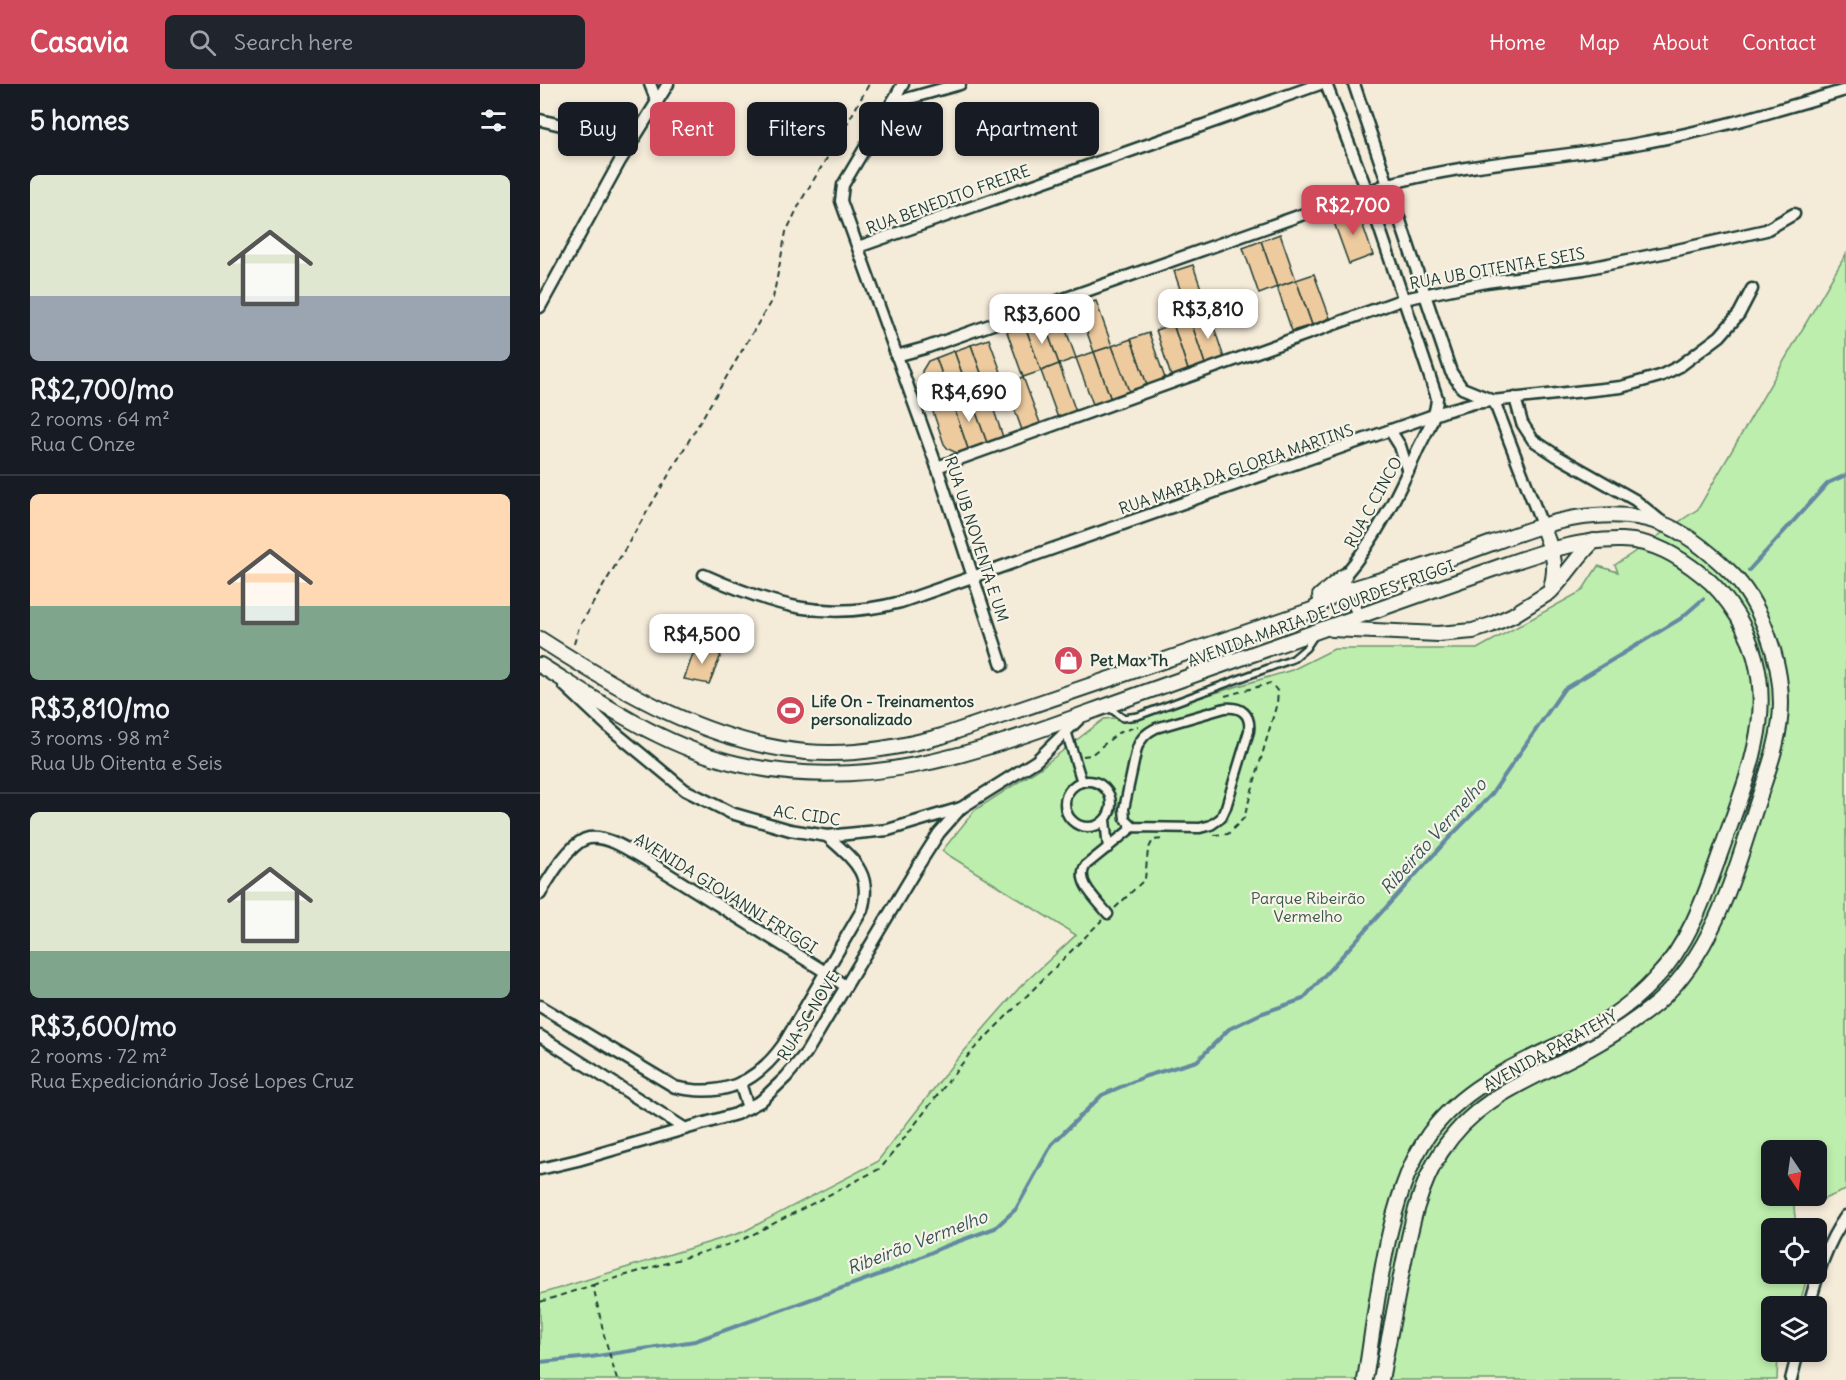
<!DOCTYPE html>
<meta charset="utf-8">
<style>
body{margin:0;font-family:Delius,sans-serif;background:#20242c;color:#f1f3f6;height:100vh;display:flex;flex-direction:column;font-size:22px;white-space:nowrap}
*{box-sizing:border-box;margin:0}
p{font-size:20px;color:#9ea1a6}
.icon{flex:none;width:33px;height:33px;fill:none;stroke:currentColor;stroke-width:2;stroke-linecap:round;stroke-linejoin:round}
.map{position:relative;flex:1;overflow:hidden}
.panel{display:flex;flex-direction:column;background:#171b24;width:540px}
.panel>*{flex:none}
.guide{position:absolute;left:18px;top:18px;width:570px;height:54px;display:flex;gap:12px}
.needle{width:39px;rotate:167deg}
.controls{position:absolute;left:1221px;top:1056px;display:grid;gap:12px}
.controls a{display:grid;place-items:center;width:66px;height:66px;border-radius:9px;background:#171b24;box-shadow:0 3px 9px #0003;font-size:30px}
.price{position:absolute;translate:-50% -51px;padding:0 14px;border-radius:12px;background:#fff;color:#222;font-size:20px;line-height:39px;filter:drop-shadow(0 2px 3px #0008)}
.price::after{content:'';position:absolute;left:50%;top:36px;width:18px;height:14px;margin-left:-9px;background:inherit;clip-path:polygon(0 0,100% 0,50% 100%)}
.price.current{background:#d1495b;color:#fff}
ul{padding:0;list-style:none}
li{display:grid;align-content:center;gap:12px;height:318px;padding:0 30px}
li+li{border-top:2px solid #363941}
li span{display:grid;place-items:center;height:186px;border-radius:9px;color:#555}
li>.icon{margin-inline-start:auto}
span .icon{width:108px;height:108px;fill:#fffc;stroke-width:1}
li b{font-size:26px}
h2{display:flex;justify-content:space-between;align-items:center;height:72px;padding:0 30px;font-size:26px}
.tag{padding:0 21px;border-radius:9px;background:#171b24;box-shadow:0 3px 9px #0003;font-size:21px;line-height:54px}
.tag.current{background:#d1495b;color:#fff}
header{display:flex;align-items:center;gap:36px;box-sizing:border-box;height:84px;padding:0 30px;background:#d1495b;color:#fff}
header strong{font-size:28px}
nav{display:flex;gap:33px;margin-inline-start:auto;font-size:21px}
.search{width:420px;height:54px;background:#20242c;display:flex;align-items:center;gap:15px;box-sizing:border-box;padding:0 21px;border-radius:9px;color:#9ea1a6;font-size:22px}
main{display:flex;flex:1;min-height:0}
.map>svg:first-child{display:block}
</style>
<header>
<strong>Casavia</strong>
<div class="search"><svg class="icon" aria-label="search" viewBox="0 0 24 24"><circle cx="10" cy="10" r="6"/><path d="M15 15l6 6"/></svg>Search here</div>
<nav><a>Home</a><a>Map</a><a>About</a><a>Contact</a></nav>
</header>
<main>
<section class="panel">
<h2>5 homes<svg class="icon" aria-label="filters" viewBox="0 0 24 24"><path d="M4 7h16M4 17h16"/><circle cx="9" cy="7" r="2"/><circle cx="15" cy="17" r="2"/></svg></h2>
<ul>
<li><span style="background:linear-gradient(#dfe7d0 65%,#9aa5b1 0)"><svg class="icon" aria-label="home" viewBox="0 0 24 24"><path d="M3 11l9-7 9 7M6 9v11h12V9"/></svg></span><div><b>R$2,700/mo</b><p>2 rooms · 64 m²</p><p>Rua C Onze</p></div></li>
<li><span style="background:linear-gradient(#ffd9b3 60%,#7fa58c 0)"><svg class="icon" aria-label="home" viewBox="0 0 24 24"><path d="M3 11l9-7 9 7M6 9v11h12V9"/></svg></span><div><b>R$3,810/mo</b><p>3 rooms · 98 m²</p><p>Rua Ub Oitenta e Seis</p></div></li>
<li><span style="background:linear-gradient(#dfe7d0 75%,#7fa58c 0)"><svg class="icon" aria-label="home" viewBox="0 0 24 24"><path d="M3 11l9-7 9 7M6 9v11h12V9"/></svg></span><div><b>R$3,600/mo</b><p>2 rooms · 72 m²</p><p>Rua Expedicionário José Lopes Cruz</p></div></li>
</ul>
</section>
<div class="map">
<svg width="1306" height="1296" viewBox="0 0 1306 1296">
<rect width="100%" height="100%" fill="#f5ebd9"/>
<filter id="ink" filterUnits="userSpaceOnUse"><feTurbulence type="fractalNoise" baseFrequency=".0167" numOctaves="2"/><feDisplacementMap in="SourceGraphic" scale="12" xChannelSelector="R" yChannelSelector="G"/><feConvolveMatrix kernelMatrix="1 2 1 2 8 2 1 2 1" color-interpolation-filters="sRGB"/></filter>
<g filter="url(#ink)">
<polygon fill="#beeead" stroke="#6e9670" stroke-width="1.5" points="1306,170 1306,1106 1284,1115 1264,1112 1276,1112 1276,1066 1232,1066 1232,1112 1253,1112 1256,1144 1232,1144 1232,1190 1268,1190 1259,1222 1232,1222 1232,1268 1238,1268 1237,1296 0,1296 0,1210 203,1148 337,1078 413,980 480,903 536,851 402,767 435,726 499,685 564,635 598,632 752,586 794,565 937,565 1042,507 1058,482 1078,488 1075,481 1158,425"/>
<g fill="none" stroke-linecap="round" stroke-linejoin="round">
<g stroke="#638aa1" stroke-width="4">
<polyline points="1209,486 1288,399 1306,391"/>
<polyline points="0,1278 51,1273 155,1257 352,1186 403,1163 455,1144 476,1125 512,1060 562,1011 606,992 657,977 689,945 720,930 763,915 908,755 951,711 1024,605 1140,535 1163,515"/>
</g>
</g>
<g fill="#eecb9f" stroke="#1f3d34" stroke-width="1.5">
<polygon points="817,124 833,171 809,180 792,133"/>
<polygon points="740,150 756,196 737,203 721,157"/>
<polygon points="721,157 737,203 719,210 703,164"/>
<polygon points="653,181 669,228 650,235 634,187"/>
<polygon points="774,190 790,234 772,241 756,196"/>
<polygon points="756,196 772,241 752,247 737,203"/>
<polygon points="556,217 572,262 554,268 538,223"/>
<polygon points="669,228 685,277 666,283 650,235"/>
<polygon points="520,230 536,274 519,280 503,236"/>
<polygon points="650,235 666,283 649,289 633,240"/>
<polygon points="503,236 519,280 501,287 485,242"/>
<polygon points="633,240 649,289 632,295 616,246"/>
<polygon points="485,242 501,287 483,293 467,248"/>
<polygon points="609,249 626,297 608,304 591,255"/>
<polygon points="449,255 465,299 447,306 431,261"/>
<polygon points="591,255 608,304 590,310 572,262"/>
<polygon points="431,261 447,306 430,312 414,267"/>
<polygon points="572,262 590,310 571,316 554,268"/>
<polygon points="414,267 430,312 412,318 396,274"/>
<polygon points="554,268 571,316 554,323 536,274"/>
<polygon points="396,274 412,318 392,325 382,298 382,287 388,277"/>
<polygon points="519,280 536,328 518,334 501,287"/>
<polygon points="483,293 500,339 482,346 465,299"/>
<polygon points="447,306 463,353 447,359 430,312"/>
<polygon points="430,312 447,359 428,365 412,318"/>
<polygon points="412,318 428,365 417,369 408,365 404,360 392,325"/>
<polygon points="157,559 181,571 169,600 144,595"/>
</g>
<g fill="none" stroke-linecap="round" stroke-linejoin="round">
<defs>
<polyline id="service" points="568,623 583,634 598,632 753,575 766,564 774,552"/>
<g id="pedestrian">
<polyline points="526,647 542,698"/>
<circle cx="548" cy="720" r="23"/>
<polyline points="565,736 568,764"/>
<path d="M568,830C558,817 534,797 546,781L593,743L660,744L671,741L681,734L686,723L709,647C711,631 702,622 685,624L616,644C606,649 601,654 597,664L584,725L585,735L593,743"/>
</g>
<g id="minor">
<polyline points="110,0 117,18"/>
<polyline points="363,0 303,101 301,117 397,383 462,581"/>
<path d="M786,0L827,107L897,314C896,333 886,349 878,365C858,410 836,455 804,492L805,499"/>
<polyline points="814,0 911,288 922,304 954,317 1002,441"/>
<polyline points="352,19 420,0"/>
<polyline points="0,36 46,47 90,63"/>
<polyline points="318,163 780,0"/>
<polyline points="0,223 80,77 128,0"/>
<path d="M356,272L385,264L849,100C933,77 1021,75 1106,58C1174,46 1240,25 1306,6"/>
<polyline points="975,314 982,339 993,356 1017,372 1095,416 1123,439"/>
<polyline points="850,346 860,362 868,388"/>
<polyline points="397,383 864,215 946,198 1044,185 1137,166 1226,146 1254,130"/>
<path d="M164,491C234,522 285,538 361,518L905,327L934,319L1081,303L1120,292L1140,282L1180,252L1199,230L1212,205"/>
<polyline points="795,511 813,520 819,532"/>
<polyline points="24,601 71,645 145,706 191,729 250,746 287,752 348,746 421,724 496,677 541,633"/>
<path d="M0,810C9,794 31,757 49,754C68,751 90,767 106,776L287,889L305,902"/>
<path d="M0,922L135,1003C182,1014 215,1000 243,961L322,826C333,788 312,775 287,752"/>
<polyline points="0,952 144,1044"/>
<polyline points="200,999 208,1024"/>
<polyline points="0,1085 38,1076 196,1030 221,1017 246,993 266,969 376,785 399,749 421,724"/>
<path d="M1269,1222C1278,1189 1286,1160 1306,1132"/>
<polyline points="1251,1296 1258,1268"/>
</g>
<g id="tertiary">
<path d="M1011,507C1027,491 1038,471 1054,457"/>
<polyline points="780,512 804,492"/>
<path d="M792,545L898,550L933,547L951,541L973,531L1010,508C1019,477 1012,469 1002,441"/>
<path d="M0,555C81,607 168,659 266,668C312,672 358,664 402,652L772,526C780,521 788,514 796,510C807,506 819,503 831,499C858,491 885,482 913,473C953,460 993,441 1036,434C1105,424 1140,439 1190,488C1221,518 1241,576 1241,619C1241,655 1227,689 1216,723C1194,792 1173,869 1117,919C1093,939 1067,955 1039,970C986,998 936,1014 901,1068C876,1107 869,1153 860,1197C854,1230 847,1263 841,1296"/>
<path d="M0,581C63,620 124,663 198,680C338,712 456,661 586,615C677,583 768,551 859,518C890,507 922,496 953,485C996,470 1036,455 1082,456C1114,457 1138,472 1162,491C1177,502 1188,517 1198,533C1245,614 1209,687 1181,767C1165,812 1149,860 1115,895C1093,919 1064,939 1035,953C981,979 925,1000 889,1050C846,1111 837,1223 825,1296"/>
</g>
</defs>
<use href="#service" stroke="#1f3d34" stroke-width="10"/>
<use href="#pedestrian" stroke="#1f3d34" stroke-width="13"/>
<use href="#minor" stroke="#1f3d34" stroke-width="15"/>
<use href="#tertiary" stroke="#1f3d34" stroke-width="18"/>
<g stroke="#1f3d34" stroke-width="2" stroke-dasharray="6 4.5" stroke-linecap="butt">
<polyline points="34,560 39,543 233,214 246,148 262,115 301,51 329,0"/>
<polyline points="543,672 551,671 578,649 598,642"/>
<polyline points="674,751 688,750 704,734 737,619 738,608 731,599 685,612"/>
<polyline points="575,824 605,795 608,766 613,756 624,755"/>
<polyline points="53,1201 200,1157 341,1084 431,968 562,836"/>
<polyline points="0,1218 53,1201 64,1251 77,1296"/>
</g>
<use href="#service" stroke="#f7f3e8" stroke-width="5"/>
<use href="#pedestrian" stroke="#f7f3e8" stroke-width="8"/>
<use href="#minor" stroke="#f7f3e8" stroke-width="10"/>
<use href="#tertiary" stroke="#f7f3e8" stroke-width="14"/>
</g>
</g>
<defs>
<symbol id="shop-disc" viewBox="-11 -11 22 22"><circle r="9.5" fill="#d1495b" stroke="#f7f3e8"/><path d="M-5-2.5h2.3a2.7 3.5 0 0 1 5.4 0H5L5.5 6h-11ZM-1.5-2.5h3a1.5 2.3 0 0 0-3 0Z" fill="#fff"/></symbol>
<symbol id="stadium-disc" viewBox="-11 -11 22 22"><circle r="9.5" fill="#d1495b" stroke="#f7f3e8"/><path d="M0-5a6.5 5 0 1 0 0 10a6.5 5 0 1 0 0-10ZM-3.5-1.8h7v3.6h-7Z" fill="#fff"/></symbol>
</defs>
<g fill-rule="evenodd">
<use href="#shop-disc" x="512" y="560" width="33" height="33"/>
<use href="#stadium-disc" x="234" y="610" width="33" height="33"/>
</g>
<g text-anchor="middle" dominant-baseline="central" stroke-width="4.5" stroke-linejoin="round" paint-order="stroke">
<g font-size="16" fill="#1f3d34" stroke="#f7f3e8">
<text transform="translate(408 115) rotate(-20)">RUA BENEDITO FREIRE</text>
<text transform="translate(957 184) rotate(-10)">RUA UB OITENTA E SEIS</text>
<text transform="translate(696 385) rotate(-19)">RUA MARIA DA GLORIA MARTINS</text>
<text transform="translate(833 418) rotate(-61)">RUA C CINCO</text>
<text transform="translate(437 455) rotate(72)">RUA UB NOVENTA E UM</text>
<text transform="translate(781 529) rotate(-20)">AVENIDA MARIA DE LOURDES FRIGGI</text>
<text transform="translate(267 731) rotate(8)">AC. CIDC</text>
<text transform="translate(186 809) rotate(32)">AVENIDA GIOVANNI FRIGGI</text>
<text transform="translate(268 932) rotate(-58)">RUA SC NOVE</text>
<text transform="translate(1010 966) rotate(-29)">AVENIDA PARATEHY</text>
</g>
<g font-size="16" font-weight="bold" fill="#1f3d34" stroke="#f7f3e8" text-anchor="start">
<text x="550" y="576">Pet Max Th</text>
<text x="271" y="617">Life On - Treinamentos<tspan x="271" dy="18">personalizado</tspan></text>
</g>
<g font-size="16" fill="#375846" stroke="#f7f3e8">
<text x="768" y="814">Parque Ribeirão<tspan x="768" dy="18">Vermelho</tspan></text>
</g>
<g font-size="18" font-style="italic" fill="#365758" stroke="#f7f3e8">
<text transform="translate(893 752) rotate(-48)">Ribeirão Vermelho</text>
<text transform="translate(377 1158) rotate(-21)">Ribeirão Vermelho</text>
</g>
</g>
</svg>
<div class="controls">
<a><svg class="needle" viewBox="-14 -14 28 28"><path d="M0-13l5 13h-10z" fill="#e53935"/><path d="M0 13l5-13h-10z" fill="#9ea1a6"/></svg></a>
<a><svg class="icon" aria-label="locate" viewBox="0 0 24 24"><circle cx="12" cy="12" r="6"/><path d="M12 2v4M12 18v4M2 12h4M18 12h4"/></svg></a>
<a><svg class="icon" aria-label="layers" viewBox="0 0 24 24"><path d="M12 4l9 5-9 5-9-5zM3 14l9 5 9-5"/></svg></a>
</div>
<b class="price current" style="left:813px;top:152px">R$2,700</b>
<b class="price" style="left:668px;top:256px">R$3,810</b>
<b class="price" style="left:502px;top:261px">R$3,600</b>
<b class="price" style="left:429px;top:339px">R$4,690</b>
<b class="price" style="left:162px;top:581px">R$4,500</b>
<div class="guide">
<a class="tag">Buy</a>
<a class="tag current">Rent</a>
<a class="tag">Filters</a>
<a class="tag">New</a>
<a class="tag">Apartment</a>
</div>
</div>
</main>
